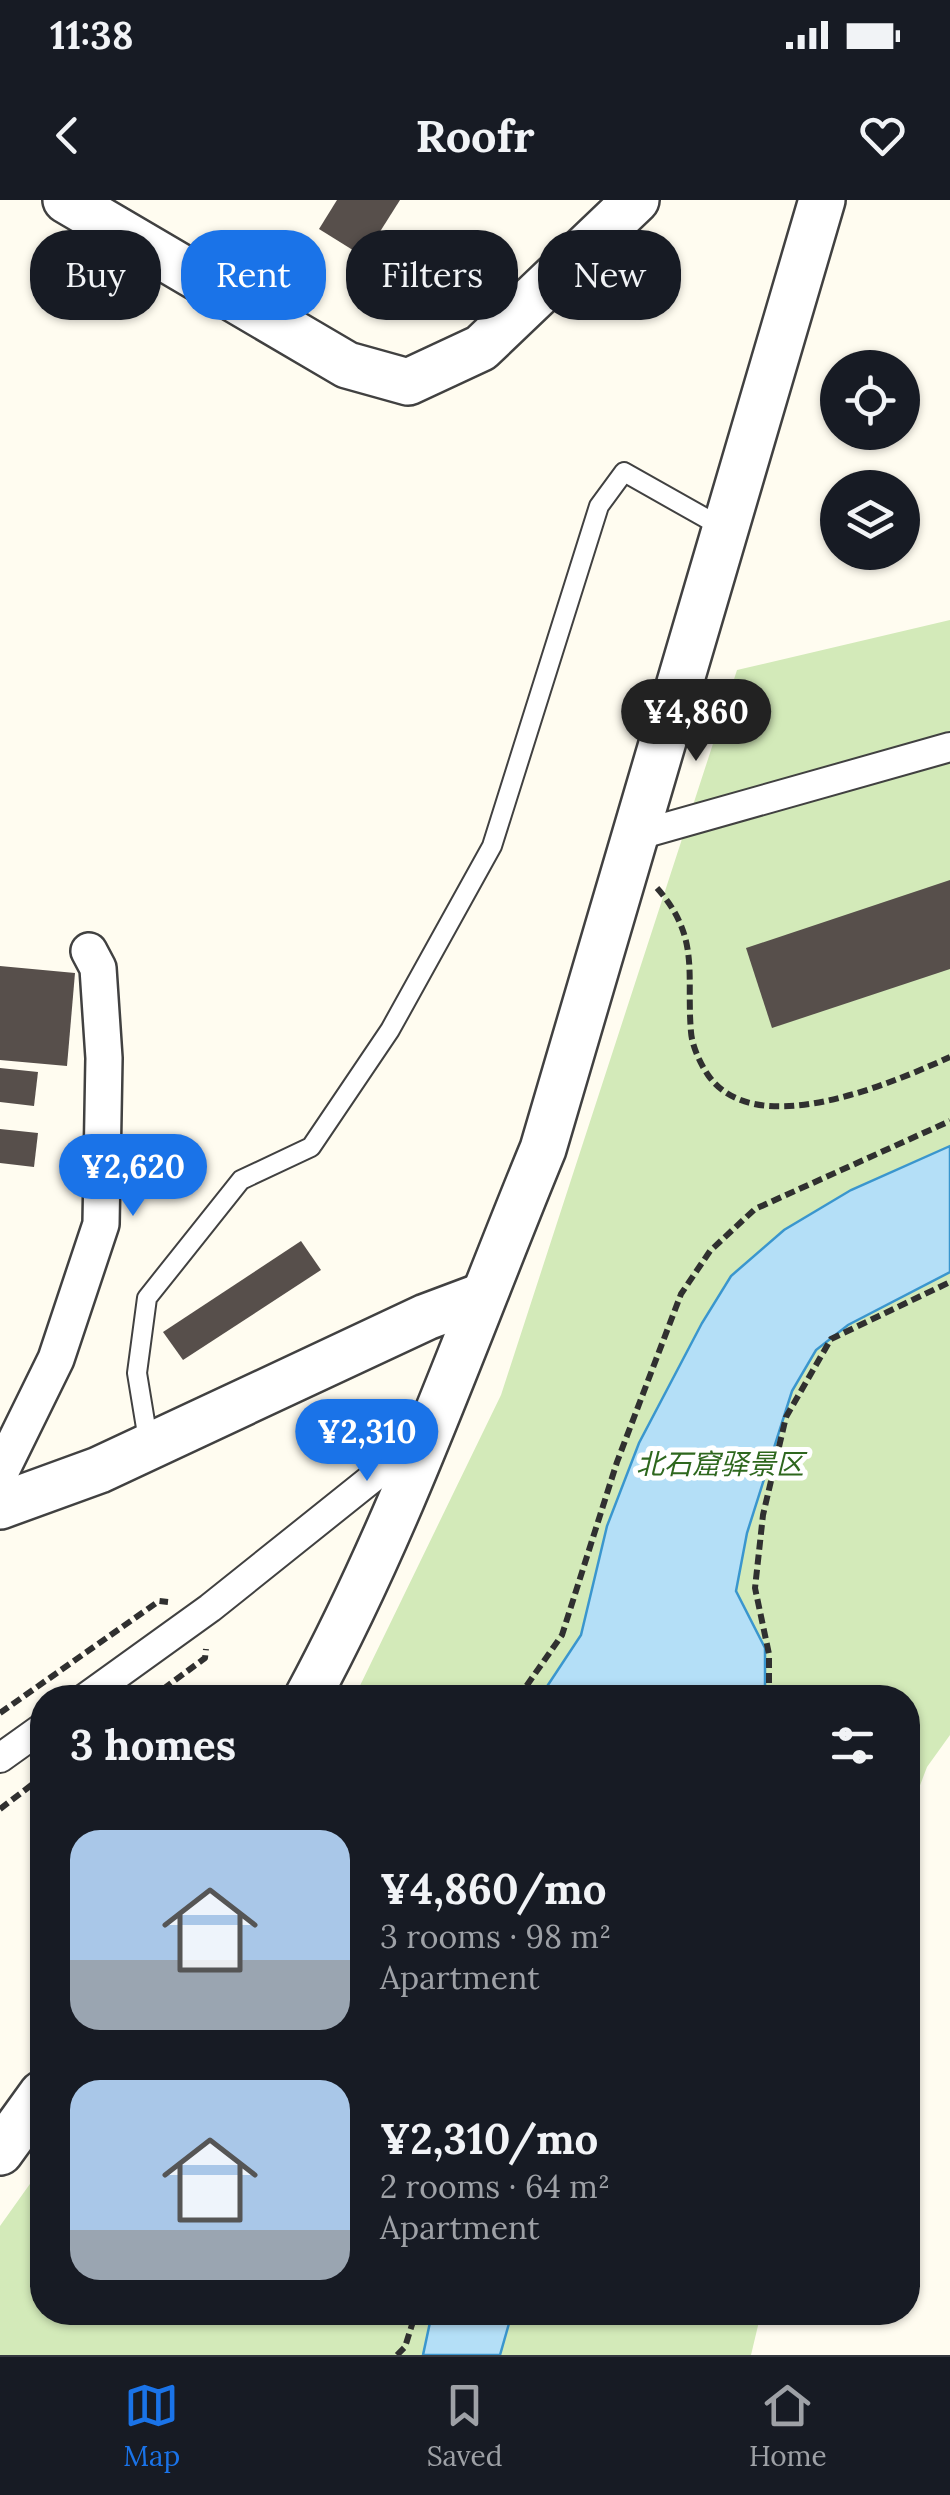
<!DOCTYPE html>
<meta charset="utf-8">
<style>
body{margin:0;font-family:Lora,"Noto Sans SC",serif;background:#242831;color:#f1f3f6;height:100vh;display:flex;flex-direction:column;font-size:38px;white-space:nowrap}
*{box-sizing:border-box;margin:0}
p{font-size:32px;color:#9ea1a6}
.icon{flex:none;width:55px;height:55px;fill:none;stroke:currentColor;stroke-width:2;stroke-linecap:round;stroke-linejoin:round}
.map{position:relative;flex:1;overflow:hidden}
.panel{position:absolute;left:30px;top:1485px;width:890px;height:640px;display:flex;flex-direction:column;background:#171b24;border-radius:40px;box-shadow:0 2px 8px #0004}
.panel>*{flex:none}
.guide{position:absolute;left:30px;top:30px;width:890px;height:90px;display:flex;gap:20px}
.buttons{position:absolute;left:820px;top:150px;display:grid;gap:20px}
.buttons a{display:grid;place-items:center;width:100px;height:100px;border-radius:50%;background:#171b24;box-shadow:0 2px 8px #0004;font-size:50px}
.price{position:absolute;translate:-50% -85px;padding:0 22px;border-radius:35px;background:#1a73e8;color:#fff;font-size:32px;line-height:65px;filter:drop-shadow(0 2px 5px #0008)}
.price::after{content:'';position:absolute;left:50%;top:60px;width:30px;height:22px;margin-left:-15px;background:inherit;clip-path:polygon(0 0,100% 0,50% 100%)}
.price.on{background:#222;color:#fff}
ul{padding:0;list-style:none}
li{display:flex;align-items:center;gap:30px;height:250px;padding:0 40px}
li span{display:grid;place-items:center;flex:none;width:280px;height:200px;border-radius:30px;color:#555}
li>.icon{margin-inline-start:auto}
span .icon{width:120px;height:120px;fill:#fffc;stroke-width:1}
li b{font-size:42px}
h2{display:flex;justify-content:space-between;align-items:center;height:120px;padding:0 40px;font-size:42px}
.tag{padding:0 35px;border-radius:40px;background:#171b24;box-shadow:0 2px 8px #0004;font-size:35px;line-height:90px}
.tag.on{background:#1a73e8;color:#fff}
.status{display:flex;justify-content:space-between;align-items:center;height:70px;padding:0 50px;background:#171b24;direction:ltr}
.status svg{height:28px;fill:currentColor}
header{display:flex;justify-content:space-between;align-items:center;height:130px;padding:0 40px;background:#171b24;font-size:45px;font-weight:800}
.tabs{display:flex;justify-content:space-around;align-items:center;height:140px;border-top:2px solid #363941;background:#171b24;font-size:28px;color:#9ea1a6}
.tabs a{display:grid;justify-items:center;gap:5px}
.tabs .on{color:#1a73e8}
.map>svg:first-child{display:block}
</style>
<div class="status"><b>11:38</b><svg viewBox="0 0 49 12"><path d="M0 12V9h3v3zM5 12V6h3v6zM10 12V3h3v9zM15 12V0h3v12zM26 1h20v11H26zM47 4h2v5h-2z"/></svg></div>
<header><svg class="icon" aria-label="back" viewBox="0 0 24 24"><path d="M15 5l-7 7 7 7"/></svg>Roofr<svg class="icon" aria-label="heart" viewBox="0 0 24 24"><path d="M12 20l-8-8c-3-5 5-10 8-4 3-6 11-1 8 4z"/></svg></header>
<div class="map">
<svg width="950" height="2155" viewBox="0 0 950 2155">
<rect width="100%" height="100%" fill="#fffcf0"/>
<g fill="#d3eab9">
<polygon points="950,420 950,1535 927,1567 908,1617 908,1498 354,1498 501,1195 737,470"/>
<polygon points="42,1967 42,2112 761,2113 751,2155 0,2155 0,2026"/>
</g>
<g fill="#b4dff7" stroke="#3a96ce" stroke-width="2.5">
<polygon points="950,946 950,1072 848,1125 816,1150 792,1191 747,1333 736,1391 765,1448 765,1497 540,1497 581,1435 607,1326 639,1243 702,1123 731,1076 784,1030 851,990"/>
<polygon points="432,2113 512,2113 500,2155 423,2155"/>
</g>
<g fill="#574f4b">
<polygon points="337,0 400,0 364,57 319,29"/>
<polygon points="950,680 950,769 772,828 746,748"/>
<polygon points="0,766 75,773 67,866 0,860"/>
<polygon points="0,868 38,872 34,906 0,902"/>
<polygon points="0,929 38,933 34,967 0,963"/>
<polygon points="301,1041 321,1070 183,1160 163,1132"/>
</g>
<g fill="none" stroke-linecap="round" stroke-linejoin="round">
<defs>
<polyline id="service" points="149,1246 137,1173 147,1098 241,980 311,947 390,830 492,646 599,306 624,272 725,329"/>
<g id="pedestrian">
<polyline points="635,636 950,547"/>
<polyline points="85,1498 210,1408 420,1240"/>
<polyline points="0,1558 42,1528"/>
</g>
<polyline id="minor" points="0,1273 56,1159 101,1024 104,858 98,768 89,751"/>
<g id="tertiary">
<polyline points="66,0 347,165 408,182 481,148 636,0"/>
<polyline points="0,1306 99,1270 426,1117 482,1096"/>
<path d="M307,1498C402,1322 467,1133 543,949L822,0"/>
<polyline points="0,1952 42,1894"/>
</g>
</defs>
<use href="#service" stroke="#414141" stroke-width="22"/>
<use href="#pedestrian" stroke="#414141" stroke-width="32"/>
<use href="#minor" stroke="#414141" stroke-width="40"/>
<use href="#tertiary" stroke="#414141" stroke-width="50"/>
<g stroke="#303030" stroke-width="6" stroke-dasharray="10 5" stroke-linecap="butt">
<path d="M657,688C701,738 686,774 691,832C692,846 700,863 708,875C755,943 892,883 950,857"/>
<polyline points="151,1498 205,1458 206,1449"/>
<polyline points="518,1498 562,1435 617,1262 681,1094 710,1051 755,1009 950,921"/>
<polyline points="769,1498 769,1454 755,1388 763,1315 786,1217 831,1139 950,1082"/>
<polyline points="0,1513 159,1401 168,1402"/>
<polyline points="0,1609 42,1577"/>
<polyline points="397,2155 405,2147 416,2112"/>
</g>
<use href="#service" stroke="#fff" stroke-width="18"/>
<use href="#pedestrian" stroke="#fff" stroke-width="28"/>
<use href="#minor" stroke="#fff" stroke-width="35"/>
<use href="#tertiary" stroke="#fff" stroke-width="45"/>
</g>
<g text-anchor="middle" dominant-baseline="central" stroke-width="10" stroke-linejoin="round" paint-order="stroke">
<g font-size="28" font-style="italic" fill="#2e671e" stroke="#fff">
<text x="720" y="1264">北石窟驿景区</text>
</g>
</g>
</svg>
<div class="buttons">
<a><svg class="icon" aria-label="locate" viewBox="0 0 24 24"><circle cx="12" cy="12" r="6"/><path d="M12 2v4M12 18v4M2 12h4M18 12h4"/></svg></a>
<a><svg class="icon" aria-label="layers" viewBox="0 0 24 24"><path d="M12 4l9 5-9 5-9-5zM3 14l9 5 9-5"/></svg></a>
</div>
<b class="price on" style="left:696px;top:564px">¥4,860</b>
<b class="price" style="left:133px;top:1019px">¥2,620</b>
<b class="price" style="left:367px;top:1284px">¥2,310</b>
<div class="guide">
<a class="tag">Buy</a>
<a class="tag on">Rent</a>
<a class="tag">Filters</a>
<a class="tag">New</a>
</div>
<section class="panel">
<h2>3 homes<svg class="icon" aria-label="filters" viewBox="0 0 24 24"><path d="M4 7h16M4 17h16"/><circle cx="9" cy="7" r="2"/><circle cx="15" cy="17" r="2"/></svg></h2>
<ul>
<li><span style="background:linear-gradient(#a9c7e8 65%,#9aa5b1 0)"><svg class="icon" aria-label="home" viewBox="0 0 24 24"><path d="M3 11l9-7 9 7M6 9v11h12V9"/></svg></span><div><b>¥4,860/mo</b><p>3 rooms · 98 m²</p><p>Apartment</p></div></li>
<li><span style="background:linear-gradient(#a9c7e8 75%,#9aa5b1 0)"><svg class="icon" aria-label="home" viewBox="0 0 24 24"><path d="M3 11l9-7 9 7M6 9v11h12V9"/></svg></span><div><b>¥2,310/mo</b><p>2 rooms · 64 m²</p><p>Apartment</p></div></li>
</ul>
</section>
</div>
<nav class="tabs">
<a class="on"><svg class="icon" aria-label="map" viewBox="0 0 24 24"><path d="M3 6l6-2 6 2 6-2v14l-6 2-6-2-6 2zM9 4v14M15 6v14"/></svg>Map</a>
<a><svg class="icon" aria-label="saved" viewBox="0 0 24 24"><path d="M7 4h10v16l-5-4-5 4z"/></svg>Saved</a>
<a><svg class="icon" aria-label="home" viewBox="0 0 24 24"><path d="M3 11l9-7 9 7M6 9v11h12V9"/></svg>Home</a>
</nav>
